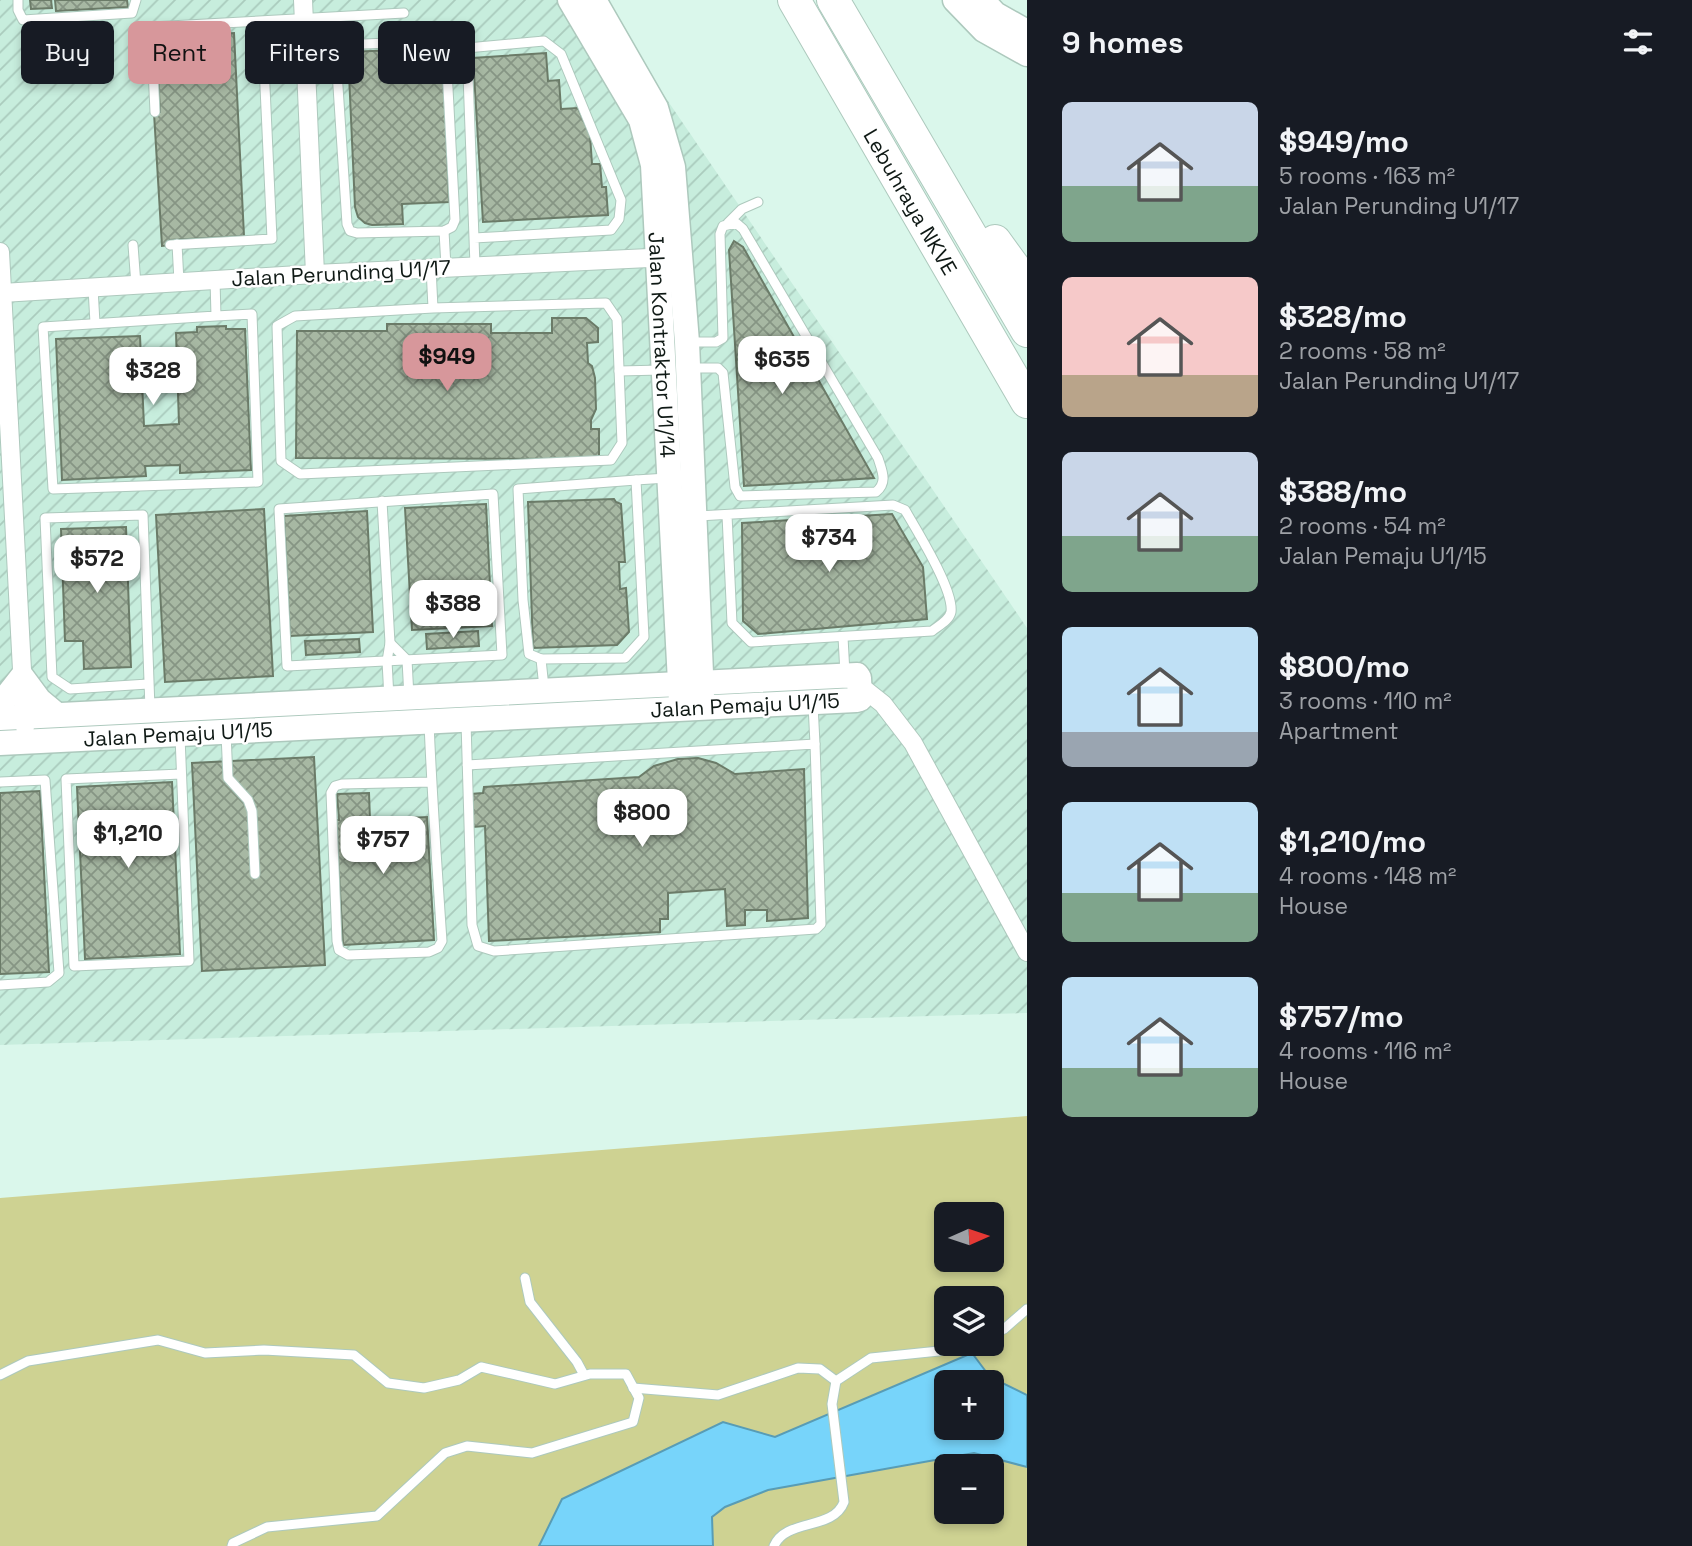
<!DOCTYPE html>
<meta charset="utf-8">
<style>
body{margin:0;font-family:"Space Grotesk",sans-serif;background:#242831;color:#f1f3f6;height:100vh;display:flex;flex-direction:column;font-size:26px;white-space:nowrap}
*{box-sizing:border-box;margin:0}
p{font-size:23px;color:#9ea1a6}
.icon{flex:none;width:38px;height:38px;fill:none;stroke:currentColor;stroke-width:2;stroke-linecap:round;stroke-linejoin:round}
.map{position:relative;flex:1;overflow:hidden}
.drawer{display:flex;flex-direction:column;background:#171b24;width:665px}
.drawer>*{flex:none}
.guide{position:absolute;left:21px;top:21px;width:665px;height:63px;display:flex;gap:14px}
.needle{width:46px;rotate:87deg}
.tools{position:absolute;left:934px;top:1202px;display:grid;gap:14px}
.tools a{display:grid;place-items:center;width:70px;height:70px;border-radius:10px;background:#171b24;box-shadow:0 4px 10px #0003;font-size:35px}
.price{position:absolute;translate:-50% -60px;padding:0 16px;border-radius:14px;background:#fff;color:#222;font-size:23px;line-height:46px;filter:drop-shadow(0 2px 4px #0008)}
.price::after{content:'';position:absolute;left:50%;top:42px;width:21px;height:16px;margin-left:-10px;background:inherit;clip-path:polygon(0 0,100% 0,50% 100%)}
.price.selected{background:#d7979b;color:#111}
ul{padding:0;list-style:none}
li{display:flex;align-items:center;gap:21px;height:175px;padding:0 35px}
li span{display:grid;place-items:center;flex:none;width:196px;height:140px;border-radius:10px;color:#555}
li>.icon{margin-inline-start:auto}
span .icon{width:84px;height:84px;fill:#fffc;stroke-width:1}
li b{font-size:30px}
h2{display:flex;justify-content:space-between;align-items:center;height:84px;padding:0 35px;font-size:30px}
.chip{padding:0 24px;border-radius:10px;background:#171b24;box-shadow:0 4px 10px #0003;font-size:24px;line-height:63px}
.chip.selected{background:#d7979b;color:#111}
main{display:flex;flex:1;min-height:0}
.map>svg:first-child{display:block}
</style>
<main>
<div class="map">
<svg width="1027" height="1546" viewBox="0 0 1027 1546">
<defs>
<pattern id="industrial-furrows" width="10" height="10" patternUnits="userSpaceOnUse" patternTransform="scale(1.75)"><rect width="10" height="10" fill="#c7eddd"/><path d="M-1 1l2-2M0 10L10 0M9 11l2-2" fill="none" stroke="#aacbbd"/></pattern>
<pattern id="building-cross-hatch" width="8" height="8" patternUnits="userSpaceOnUse" patternTransform="scale(1.75)"><rect width="8" height="8" fill="#a7b8a3"/><path d="M0 0l8 8M0 8l8-8" fill="none" stroke="#869584"/></pattern>
</defs>
<rect width="100%" height="100%" fill="#daf7eb"/>
<polygon fill="url(#industrial-furrows)" points="0,0 599,0 1027,628 1027,1013 0,1045"/>
<path fill="#ced292" fill-rule="evenodd" d="M1027,1116V1546H0V1198ZM947,1214H992V1260H947ZM947,1298H992V1344H947ZM947,1382H992V1428H947ZM947,1466H992V1512H947Z"/>
<path fill="#77d4fa" stroke="#589cb5" stroke-width="2" fill-rule="evenodd" d="M972,1353L990,1377L1027,1395V1467L974,1453L768,1490L725,1507L712,1517L713,1546H539L562,1499L723,1422L775,1437ZM947,1382H992V1428H947Z"/>
<g fill="url(#building-cross-hatch)" stroke="#6b7b68" stroke-width="2">
<polygon points="30,0 51,0 52,8 31,9"/>
<polygon points="55,0 127,0 128,7 56,11"/>
<polygon points="234,33 244,236 170,240 170,245 162,246 154,113 160,112 156,37"/>
<polygon points="443,48 449,202 402,204 403,224 372,225 365,223 358,217 355,207 348,52"/>
<polygon points="546,53 548,81 559,80 561,109 578,108 590,135 592,164 600,164 602,187 606,187 608,215 483,222 473,58"/>
<polygon points="734,241 743,247 874,478 744,486 729,250"/>
<polygon points="552,318 586,318 598,328 598,342 587,343 588,363 592,366 595,378 596,409 591,420 591,429 599,429 599,459 296,458 297,331 387,331 387,324 491,324 491,333 552,333"/>
<polygon points="226,326 226,329 245,329 251,470 180,473 180,465 145,466 146,476 62,480 56,339 140,336 144,426 179,424 176,333 197,332 197,327"/>
<polygon points="614,499 616,502 621,504 625,562 619,562 620,589 626,588 629,632 617,645 533,648 528,502"/>
<polygon points="486,504 492,626 412,630 405,508"/>
<polygon points="264,509 273,676 165,682 156,515"/>
<polygon points="367,511 373,632 290,636 284,516"/>
<polygon points="892,514 923,567 927,619 758,634 743,621 742,523"/>
<polygon points="126,527 131,667 84,669 83,641 65,641 61,529"/>
<polygon points="478,631 479,646 427,649 426,634"/>
<polygon points="359,639 360,652 306,655 305,641"/>
<polygon points="314,757 325,965 202,971 192,763"/>
<polygon points="698,758 716,763 735,774 804,769 808,918 767,921 767,910 745,910 745,925 727,926 725,889 668,893 668,919 660,919 660,932 489,941 485,826 473,827 471,794 483,793 484,787 639,777 654,766 678,759"/>
<polygon points="172,782 180,954 85,959 77,787"/>
<polygon points="40,791 49,972 0,974 0,793"/>
<polygon points="369,793 370,820 427,817 434,940 343,945 336,820 339,820 337,794"/>
</g>
<g fill="none" stroke-linecap="round" stroke-linejoin="round">
<defs>
<g id="lane">
<polyline points="18,0 18,10 23,20 132,13 136,0"/>
<polygon points="435,41 443,44 446,51 455,220 452,227 444,231 357,233 350,231 347,224 336,56 341,45"/>
<polyline points="155,112 151,27 404,13"/>
<polyline points="728,223 742,209 758,202"/>
<polyline points="444,231 446,267"/>
<polyline points="474,238 611,230 619,219 621,200 561,54 544,41 467,48 474,238 475,266"/>
<polyline points="177,244 179,282"/>
<polyline points="133,245 136,285"/>
<polyline points="170,245 272,239 262,22"/>
<polyline points="431,268 433,308 295,316 277,326 281,461 300,474 611,460 622,443 617,319 606,303 433,308"/>
<polyline points="215,280 216,316 252,314 258,482 53,489 43,327 216,316"/>
<polyline points="93,288 95,323"/>
<path d="M689,342H716L723,338L720,234L723,226L736,223L743,229L878,458C882,471 888,482 876,492L740,496L735,487L723,373L718,368H691"/>
<polyline points="619,371 662,370"/>
<polygon points="493,494 502,655 287,666 279,509"/>
<polyline points="382,501 390,643 387,661 389,698"/>
<path d="M698,516L893,505L905,510C917,531 954,590 951,612C949,621 938,626 932,631L751,642L732,623L727,515"/>
<polyline points="843,637 845,674"/>
<polyline points="390,643 407,660 409,697"/>
<polyline points="541,659 529,654 523,600 518,489 636,480"/>
<polyline points="148,684 70,689 52,677 45,518 143,515 150,709"/>
<polyline points="544,688 541,659 625,658 644,637 636,480 667,478"/>
<polyline points="813,704 815,744"/>
<polyline points="466,722 472,925 478,946 494,951 816,929 821,924 815,744 467,765"/>
<path d="M429,723C432,796 437,868 442,941L438,948L429,952L348,955L339,950L337,941L331,793L335,786L342,784L432,782"/>
<polyline points="226,734 228,778 248,800 252,811 255,874"/>
<polyline points="180,736 189,961 74,966 66,779 181,774"/>
<polyline points="0,782 45,780 59,973 48,982 0,985"/>
<polyline points="525,1278 530,1302 577,1362 584,1375"/>
<polyline points="992,1334 1004,1329 1027,1309"/>
<polyline points="0,1375 28,1361 158,1340 205,1353 264,1350 354,1355 388,1383 424,1388 459,1380 481,1367 555,1384 590,1374 626,1374 639,1398 633,1422 532,1453 467,1446 445,1453 377,1516 267,1527 233,1543 232,1546"/>
<polyline points="633,1388 718,1395 798,1368 820,1369 836,1381"/>
<path d="M774,1546C786,1518 833,1531 844,1502L832,1404L836,1381L871,1358L939,1351L963,1344"/>
</g>
<g id="street">
<polyline points="303,0 315,274"/>
<polyline points="0,252 25,727"/>
<polyline points="2,293 315,274 670,257"/>
<polyline points="859,685 883,704 913,743 1027,952"/>
</g>
<g id="secondary">
<path id="s1" d="M570,0L641,120L653,165L681,701"/>
<polyline points="594,0 656,108 673,167 687,342 702,697"/>
<polyline points="955,0 984,30 1027,54"/>
<polyline points="982,0 995,14 1027,32"/>
<polyline points="0,705 22,677 39,700 57,715"/>
<polyline points="0,718 857,675 859,678 860,699 856,700 0,743"/>
</g>
<g id="highway">
<path id="s2" d="M794,0L1027,402"/>
<polyline points="833,0 1027,331"/>
<polyline points="995,241 1027,285"/>
</g>
</defs>
<use href="#lane" stroke="#adc9bd" stroke-width="11"/>
<use href="#street" stroke="#adc9bd" stroke-width="20"/>
<use href="#secondary" stroke="#adc9bd" stroke-width="27"/>
<use href="#highway" stroke="#adc9bd" stroke-width="34"/>
<use href="#lane" stroke="#fff" stroke-width="9"/>
<use href="#street" stroke="#fff" stroke-width="18"/>
<use href="#secondary" stroke="#fff" stroke-width="24"/>
<use href="#highway" stroke="#fff" stroke-width="32"/>
</g>
<g text-anchor="middle" dominant-baseline="central" stroke-width="5" stroke-linejoin="round" paint-order="stroke">
<g font-size="21" fill="#0f1915" stroke="#fff">
<text stroke="none"><textPath href="#s2" startOffset="233">Lebuhraya NKVE</textPath></text>
<text transform="translate(341 273) rotate(-3)">Jalan Perunding U1/17</text>
<text stroke="none"><textPath href="#s1" startOffset="366">Jalan Kontraktor U1/14</textPath></text>
<text transform="translate(745 705) rotate(-3)">Jalan Pemaju U1/15</text>
<text transform="translate(178 734) rotate(-3)">Jalan Pemaju U1/15</text>
</g>
</g>
</svg>
<div class="tools">
<a><svg class="needle" viewBox="-14 -14 28 28"><path d="M0-13l5 13h-10z" fill="#e53935"/><path d="M0 13l5-13h-10z" fill="#9ea1a6"/></svg></a>
<a><svg class="icon" aria-label="layers" viewBox="0 0 24 24"><path d="M12 4l9 5-9 5-9-5zM3 14l9 5 9-5"/></svg></a>
<a>+</a>
<a>−</a>
</div>
<b class="price selected" style="left:447px;top:393px">$949</b>
<b class="price" style="left:782px;top:396px">$635</b>
<b class="price" style="left:153px;top:407px">$328</b>
<b class="price" style="left:829px;top:574px">$734</b>
<b class="price" style="left:97px;top:595px">$572</b>
<b class="price" style="left:453px;top:640px">$388</b>
<b class="price" style="left:642px;top:849px">$800</b>
<b class="price" style="left:128px;top:870px">$1,210</b>
<b class="price" style="left:383px;top:876px">$757</b>
<div class="guide">
<a class="chip">Buy</a>
<a class="chip selected">Rent</a>
<a class="chip">Filters</a>
<a class="chip">New</a>
</div>
</div>
<section class="drawer">
<h2>9 homes<svg class="icon" aria-label="filters" viewBox="0 0 24 24"><path d="M4 7h16M4 17h16"/><circle cx="9" cy="7" r="2"/><circle cx="15" cy="17" r="2"/></svg></h2>
<ul>
<li><span style="background:linear-gradient(#c9d6e8 60%,#7fa58c 0)"><svg class="icon" aria-label="home" viewBox="0 0 24 24"><path d="M3 11l9-7 9 7M6 9v11h12V9"/></svg></span><div><b>$949/mo</b><p>5 rooms · 163 m²</p><p>Jalan Perunding U1/17</p></div></li>
<li><span style="background:linear-gradient(#f6c9c9 70%,#b9a48a 0)"><svg class="icon" aria-label="home" viewBox="0 0 24 24"><path d="M3 11l9-7 9 7M6 9v11h12V9"/></svg></span><div><b>$328/mo</b><p>2 rooms · 58 m²</p><p>Jalan Perunding U1/17</p></div></li>
<li><span style="background:linear-gradient(#c9d6e8 60%,#7fa58c 0)"><svg class="icon" aria-label="home" viewBox="0 0 24 24"><path d="M3 11l9-7 9 7M6 9v11h12V9"/></svg></span><div><b>$388/mo</b><p>2 rooms · 54 m²</p><p>Jalan Pemaju U1/15</p></div></li>
<li><span style="background:linear-gradient(#bfe0f5 75%,#9aa5b1 0)"><svg class="icon" aria-label="home" viewBox="0 0 24 24"><path d="M3 11l9-7 9 7M6 9v11h12V9"/></svg></span><div><b>$800/mo</b><p>3 rooms · 110 m²</p><p>Apartment</p></div></li>
<li><span style="background:linear-gradient(#bfe0f5 65%,#7fa58c 0)"><svg class="icon" aria-label="home" viewBox="0 0 24 24"><path d="M3 11l9-7 9 7M6 9v11h12V9"/></svg></span><div><b>$1,210/mo</b><p>4 rooms · 148 m²</p><p>House</p></div></li>
<li><span style="background:linear-gradient(#bfe0f5 65%,#7fa58c 0)"><svg class="icon" aria-label="home" viewBox="0 0 24 24"><path d="M3 11l9-7 9 7M6 9v11h12V9"/></svg></span><div><b>$757/mo</b><p>4 rooms · 116 m²</p><p>House</p></div></li>
</ul>
</section>
</main>
